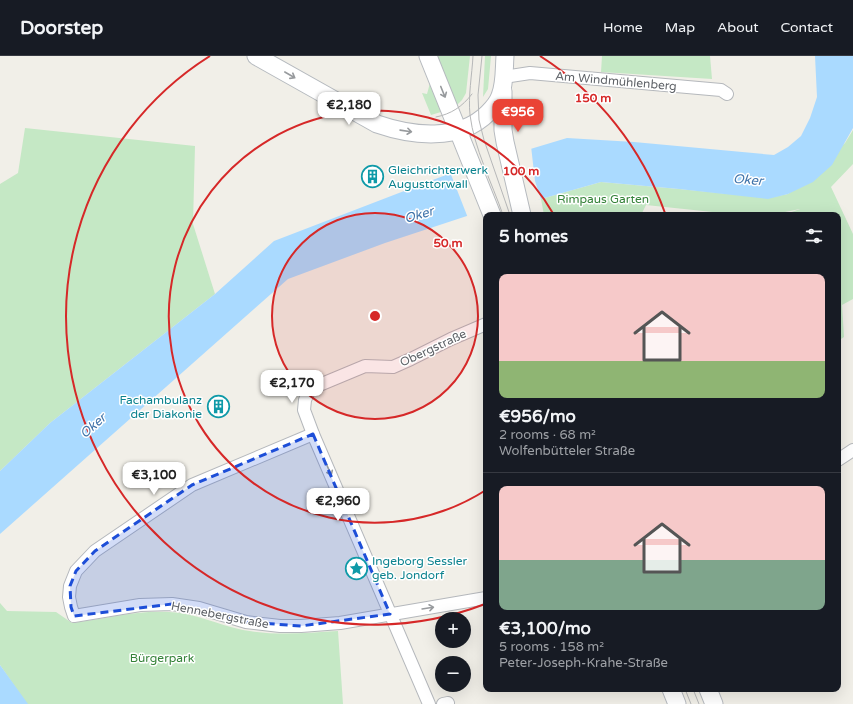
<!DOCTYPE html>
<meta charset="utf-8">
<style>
body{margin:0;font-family:"Varela Round",sans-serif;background:#242831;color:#f1f3f6;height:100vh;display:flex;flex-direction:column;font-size:15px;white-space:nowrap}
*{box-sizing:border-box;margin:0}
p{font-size:13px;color:#9ea1a6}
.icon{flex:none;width:22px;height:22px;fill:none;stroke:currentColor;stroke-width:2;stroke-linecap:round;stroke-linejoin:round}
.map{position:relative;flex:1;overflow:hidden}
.panel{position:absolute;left:483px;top:156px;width:358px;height:480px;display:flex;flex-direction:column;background:#171b24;border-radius:8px;box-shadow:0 4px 16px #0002}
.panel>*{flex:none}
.buttons{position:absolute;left:435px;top:556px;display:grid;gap:8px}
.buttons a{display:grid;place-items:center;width:36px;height:36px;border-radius:50%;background:#171b24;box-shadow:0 4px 16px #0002;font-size:20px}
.price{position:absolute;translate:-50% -34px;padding:0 9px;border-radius:8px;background:#fff;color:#222;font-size:13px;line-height:26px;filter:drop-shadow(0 1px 2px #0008)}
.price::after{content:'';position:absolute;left:50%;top:24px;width:12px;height:9px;margin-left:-6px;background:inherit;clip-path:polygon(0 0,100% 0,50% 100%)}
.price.active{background:#ea4335;color:#fff}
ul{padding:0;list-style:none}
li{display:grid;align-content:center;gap:8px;height:212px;padding:0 16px}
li+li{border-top:1px solid #363941}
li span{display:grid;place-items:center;height:124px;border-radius:8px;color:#555}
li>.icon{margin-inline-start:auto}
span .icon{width:72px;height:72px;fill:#fffc;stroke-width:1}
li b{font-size:17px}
h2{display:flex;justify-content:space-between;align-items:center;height:48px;padding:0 16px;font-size:17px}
header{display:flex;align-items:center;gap:24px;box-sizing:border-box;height:56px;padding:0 20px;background:#171b24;border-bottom:1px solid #363941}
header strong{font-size:19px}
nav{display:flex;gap:22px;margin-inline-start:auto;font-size:14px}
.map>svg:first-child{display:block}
</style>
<header>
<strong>Doorstep</strong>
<nav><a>Home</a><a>Map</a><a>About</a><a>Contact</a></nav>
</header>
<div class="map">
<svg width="853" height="648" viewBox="0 0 853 648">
<rect width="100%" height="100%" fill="#f1efe8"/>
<g fill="#c5e8c5">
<polygon points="436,0 470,0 466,37 462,44 456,50"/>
<polygon points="485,0 491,0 488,33 483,41"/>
<polygon points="602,0 710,0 712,23 601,16"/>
<polygon points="430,27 441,56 431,59 422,37 427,38"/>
<polygon points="25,72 195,90 193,168 215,238 50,367 0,415 0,128 18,117"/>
<polygon points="853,74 853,108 831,131 853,178 853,243 842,249 844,281 838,285 838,159 783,159 800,153 770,159 741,159 646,149 641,159 544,159 541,143 601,126 679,133 768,142 788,138 845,87"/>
<path d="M0,547L7,555L56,556L72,567C104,563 137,554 169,556C195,557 218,569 243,574C275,580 306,577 338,575L343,648H27L0,609Z"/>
</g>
<g fill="#aadaff">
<polygon points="815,0 853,0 853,72 832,109 813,126 788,138 768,143 679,133 601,126 541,143 479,156 385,187 288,223 0,478 0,415 50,367 215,238 274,185 451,117 567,82 634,86 774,99 788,91 801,80 810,62 817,41"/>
<polygon points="0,609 28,648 0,648"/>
</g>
<polygon fill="#f1efe8" points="531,90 535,125 541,143 522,149 479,158 468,162 450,116"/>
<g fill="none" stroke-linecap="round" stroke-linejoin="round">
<defs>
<g id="minor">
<polyline points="504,21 530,17 721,34 727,38"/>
<polyline points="313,378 192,429 95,495 76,515 70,530 69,541 71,551 74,560 140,549 172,548 199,552 246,566 280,570 301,570 340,567 486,542"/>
<polyline points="838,404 853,394"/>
<polyline points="429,648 313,378 304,354 305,344 309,335 317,330 365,310 393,311 411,303 451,283 486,268"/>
<polyline points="443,648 448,647"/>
</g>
<g id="secondary">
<path d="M256,0L377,68C412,80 459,86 488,57C493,52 498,46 500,40C505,28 504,13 505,0"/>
<polyline points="428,0 492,159"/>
<polyline points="503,35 503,74 505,86 522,159"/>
<polyline points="671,633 677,648"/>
<polyline points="708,633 714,648"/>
</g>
</defs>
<use href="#minor" stroke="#b5b8bc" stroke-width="14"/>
<use href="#secondary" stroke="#b6babf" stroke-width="19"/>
<use href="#minor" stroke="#fff" stroke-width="12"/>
<use href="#secondary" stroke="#fff" stroke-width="17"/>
<g stroke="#b6b7b8" stroke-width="1">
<path d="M473,0C472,19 468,40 470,59C474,92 492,127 503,159"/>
<polyline points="482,0 478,39 479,64 484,84 510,159"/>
<path d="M436,61C451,58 462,51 472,38"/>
<polyline points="685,633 691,648"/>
<polyline points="693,633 699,648"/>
</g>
</g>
<defs><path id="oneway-shaft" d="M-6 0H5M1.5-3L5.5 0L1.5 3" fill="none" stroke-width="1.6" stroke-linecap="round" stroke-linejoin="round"/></defs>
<g stroke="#979a9d">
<use href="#oneway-shaft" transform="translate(290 19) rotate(30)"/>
<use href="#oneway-shaft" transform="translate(443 36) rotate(68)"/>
<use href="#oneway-shaft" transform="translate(406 75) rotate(8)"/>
<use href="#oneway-shaft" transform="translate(329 414) rotate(67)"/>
<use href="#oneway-shaft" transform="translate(428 552) rotate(-9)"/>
</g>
<path fill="#1d4ed8" fill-opacity="0.2" stroke="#1d4ed8" stroke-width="3" stroke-dasharray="8 5" stroke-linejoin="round" d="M313,378L390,558L301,570L246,566L172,548L74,560L71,551L70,530L76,515L95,495L192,429Z"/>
<circle cx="375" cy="260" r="103" fill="#d62828" fill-opacity=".12"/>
<g fill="none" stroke="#d62828" stroke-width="2">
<circle cx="375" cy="260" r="103"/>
<path d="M486 434A206 206 0 1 1 554 159"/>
<path d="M485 548A308 308 0 0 1 210 0M540 0A308 308 0 0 1 665 157"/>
</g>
<defs>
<symbol id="building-ring" viewBox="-11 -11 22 22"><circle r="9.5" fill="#fff" stroke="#0f9aa8" stroke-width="1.5"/><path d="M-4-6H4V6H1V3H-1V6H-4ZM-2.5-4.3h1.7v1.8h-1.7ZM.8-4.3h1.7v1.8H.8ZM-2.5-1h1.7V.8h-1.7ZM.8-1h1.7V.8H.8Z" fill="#0f9aa8"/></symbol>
<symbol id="sight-ring" viewBox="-11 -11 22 22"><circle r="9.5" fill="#fff" stroke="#0f9aa8" stroke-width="1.5"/><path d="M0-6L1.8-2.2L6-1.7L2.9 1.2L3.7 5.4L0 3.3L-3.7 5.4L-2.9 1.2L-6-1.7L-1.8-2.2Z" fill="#0f9aa8"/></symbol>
</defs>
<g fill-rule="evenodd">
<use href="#building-ring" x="360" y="108" width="25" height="25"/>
<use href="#building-ring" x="206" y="338" width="25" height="25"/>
<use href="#sight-ring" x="344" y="500" width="25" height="25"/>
</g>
<g text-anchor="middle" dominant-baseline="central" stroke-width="3" stroke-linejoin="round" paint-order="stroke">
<g font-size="12" fill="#5f6368" stroke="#fff">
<text transform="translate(616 25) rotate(5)">Am Windmühlenberg</text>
<text transform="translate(433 292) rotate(-25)">Obergstraße</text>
<text transform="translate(220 559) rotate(11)">Hennebergstraße</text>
</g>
<g font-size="12" fill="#0d838f" stroke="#fff" text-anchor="start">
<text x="388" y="114">Gleichrichterwerk<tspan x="388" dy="14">Augusttorwall</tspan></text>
<text x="202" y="344" text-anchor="end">Fachambulanz<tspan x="202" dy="14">der Diakonie</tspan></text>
<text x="372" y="505">Ingeborg Sessler<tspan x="372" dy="14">geb. Jondorf</tspan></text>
</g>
<g font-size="12" fill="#348238" stroke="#fff">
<text x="603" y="143">Rimpaus Garten</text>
<text x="162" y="602">Bürgerpark</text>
</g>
<g font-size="13" font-style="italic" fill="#4174aa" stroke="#fff">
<text transform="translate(748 124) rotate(5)">Oker</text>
<text transform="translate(419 159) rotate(-16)">Oker</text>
<text transform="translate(93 370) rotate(-41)">Oker</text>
</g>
</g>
<circle cx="375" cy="260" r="6" fill="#d62828" stroke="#fff" stroke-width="2"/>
<g font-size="12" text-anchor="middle" font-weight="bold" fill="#d62828" stroke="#fff" stroke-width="3" stroke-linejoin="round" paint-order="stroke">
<text x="593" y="46">150 m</text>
<text x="521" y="119">100 m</text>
<text x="448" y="191">50 m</text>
</g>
</svg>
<div class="buttons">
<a>+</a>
<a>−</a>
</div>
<b class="price" style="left:349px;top:70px">€2,180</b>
<b class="price active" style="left:518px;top:77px">€956</b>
<b class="price" style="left:292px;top:348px">€2,170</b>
<b class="price" style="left:154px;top:440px">€3,100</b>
<b class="price" style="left:338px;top:466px">€2,960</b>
<section class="panel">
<h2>5 homes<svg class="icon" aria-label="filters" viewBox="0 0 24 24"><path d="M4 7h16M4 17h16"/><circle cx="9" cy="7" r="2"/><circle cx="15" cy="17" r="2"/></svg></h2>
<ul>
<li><span style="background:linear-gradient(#f6c9c9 70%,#8fb573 0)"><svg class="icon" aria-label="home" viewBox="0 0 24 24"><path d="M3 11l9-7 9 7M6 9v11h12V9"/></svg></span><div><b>€956/mo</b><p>2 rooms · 68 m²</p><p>Wolfenbütteler Straße</p></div></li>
<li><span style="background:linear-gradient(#f6c9c9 60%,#7fa58c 0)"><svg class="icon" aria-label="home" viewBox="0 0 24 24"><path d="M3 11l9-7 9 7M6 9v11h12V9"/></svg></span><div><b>€3,100/mo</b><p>5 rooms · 158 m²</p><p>Peter-Joseph-Krahe-Straße</p></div></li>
</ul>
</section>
</div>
